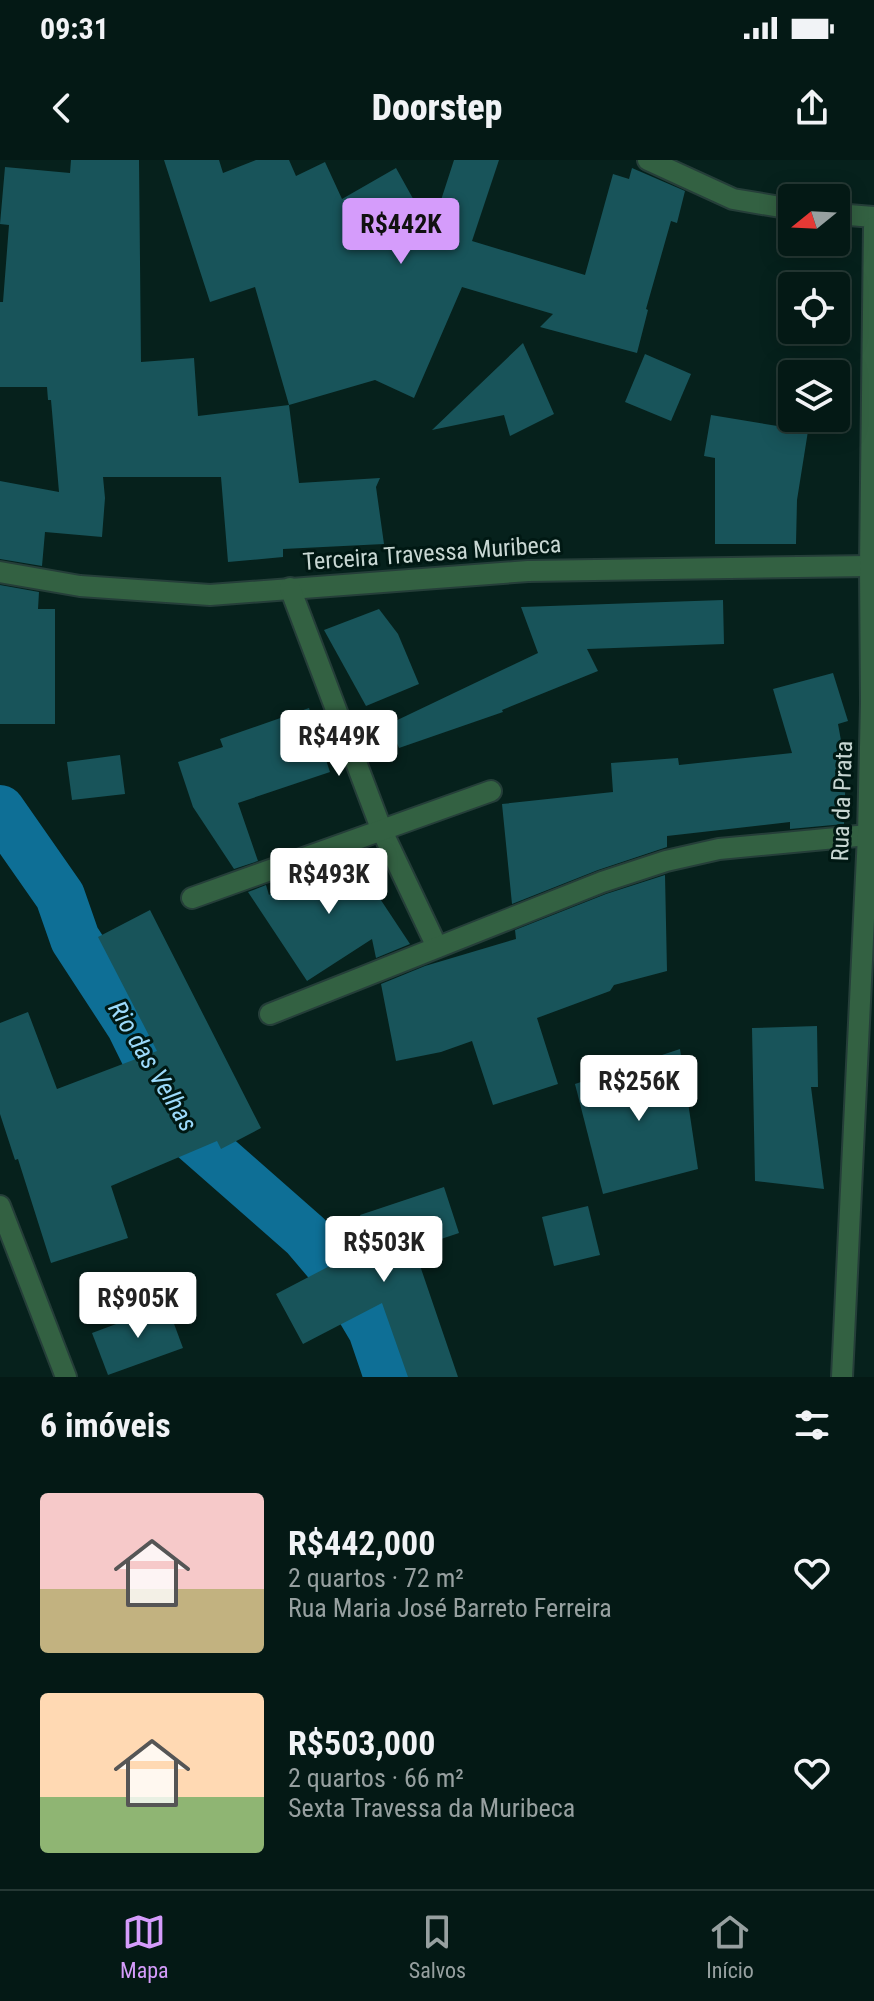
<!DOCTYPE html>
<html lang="pt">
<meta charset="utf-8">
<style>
body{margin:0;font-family:"Roboto Condensed",sans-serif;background:#122622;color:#f1f3f6;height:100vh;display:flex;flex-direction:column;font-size:30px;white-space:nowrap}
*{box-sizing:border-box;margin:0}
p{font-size:26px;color:#97a0a0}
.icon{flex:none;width:44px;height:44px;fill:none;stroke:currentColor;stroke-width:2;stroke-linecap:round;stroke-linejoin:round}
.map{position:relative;height:1217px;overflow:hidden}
.panel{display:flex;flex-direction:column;background:#041915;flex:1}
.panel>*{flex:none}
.needle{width:52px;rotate:252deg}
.controls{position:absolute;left:778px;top:24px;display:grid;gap:16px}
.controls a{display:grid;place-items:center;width:72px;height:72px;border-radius:8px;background:#041915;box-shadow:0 4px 20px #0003,0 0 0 2px #253834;font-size:40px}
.price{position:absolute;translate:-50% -68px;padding:0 18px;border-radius:8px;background:#fff;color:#222;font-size:26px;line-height:52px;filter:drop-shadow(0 2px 4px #0008)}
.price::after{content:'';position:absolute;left:50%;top:48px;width:24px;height:18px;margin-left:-12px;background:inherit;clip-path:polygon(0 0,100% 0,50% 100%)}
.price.active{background:#d59cfb;color:#111}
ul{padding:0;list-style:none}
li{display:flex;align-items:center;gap:24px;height:200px;padding:0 40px}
li span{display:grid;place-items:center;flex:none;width:224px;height:160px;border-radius:8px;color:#555}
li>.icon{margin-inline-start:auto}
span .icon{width:96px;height:96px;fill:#fffc;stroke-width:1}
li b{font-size:34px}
h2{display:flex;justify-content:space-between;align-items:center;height:96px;padding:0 40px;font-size:34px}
.status{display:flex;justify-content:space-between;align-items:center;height:56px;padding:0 40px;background:#041915;direction:ltr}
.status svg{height:22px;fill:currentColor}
header{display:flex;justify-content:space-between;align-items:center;height:104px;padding:0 40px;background:#041915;font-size:36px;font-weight:800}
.dock{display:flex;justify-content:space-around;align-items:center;height:112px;border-top:2px solid #253834;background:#041915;font-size:22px;color:#97a0a0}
.dock a{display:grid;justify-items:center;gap:4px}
.dock .active{color:#d59cfb}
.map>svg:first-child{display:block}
</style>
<div class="status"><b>09:31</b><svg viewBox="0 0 49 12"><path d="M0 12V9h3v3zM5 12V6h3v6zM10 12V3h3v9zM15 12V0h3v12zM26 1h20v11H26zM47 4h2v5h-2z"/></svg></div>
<header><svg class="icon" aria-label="back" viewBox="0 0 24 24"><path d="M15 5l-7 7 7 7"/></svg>Doorstep<svg class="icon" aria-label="share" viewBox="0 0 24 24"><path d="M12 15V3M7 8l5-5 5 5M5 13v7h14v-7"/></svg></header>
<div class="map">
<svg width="874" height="1217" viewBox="0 0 874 1217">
<rect width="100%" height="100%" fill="#06211c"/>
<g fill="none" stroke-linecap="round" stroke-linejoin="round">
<polyline stroke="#0e6f96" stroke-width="50" points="0,650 60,736 75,779 131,865 161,926 191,975 306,1076 344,1121 373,1170 389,1217"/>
</g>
<g fill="#18545a">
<polygon points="71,0 139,0 141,202 194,198 198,256 289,245 299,323 380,318 376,327 384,384 283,389 283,397 228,402 221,317 103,317 105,338 102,377 45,372 42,406 0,399 0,321 59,332 51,240 48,240 47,227 0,227 0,142 3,142 9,65 0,64 5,7 70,13"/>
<polygon points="164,0 219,0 223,13 256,0 289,0 296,16 325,2 342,39 396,8 431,71 454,0 499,0 472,81 585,115 613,14 629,19 632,8 685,31 677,63 671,61 646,149 648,150 637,193 540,167 553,154 462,127 414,238 375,220 289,245 255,127 210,142"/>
<polygon points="523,183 554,254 510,276 504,255 432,270"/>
<polygon points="645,194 691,214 671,261 625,242"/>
<polygon points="711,255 808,271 797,340 796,384 715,384 715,298 704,296"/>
<polygon points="0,425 39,432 38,449 55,449 55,564 0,564"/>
<polygon points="723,440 724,484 587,489 598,511 502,550 503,552 399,588 389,564 538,493 521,447"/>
<polygon points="379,449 398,474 419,524 366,546 324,470"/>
<polygon points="833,513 848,561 838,564 846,608 844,664 790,669 790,662 667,676 667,687 598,710 512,744 502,644 613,632 611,603 678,598 679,605 792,593 773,529"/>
<polygon points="309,548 330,612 238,643 258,701 234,709 193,647 178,602 223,587 220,579"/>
<polygon points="120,595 125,634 72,640 67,602"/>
<polygon points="351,695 410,784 376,798 372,779 307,821 248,732 266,725 269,735 306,711"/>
<polygon points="665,715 667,811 614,825 610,831 537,858 558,924 493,945 472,881 441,892 396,901 381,824 425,806 516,779 515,770 606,734"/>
<polygon points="150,750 261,968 221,989 217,981 111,1026 128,1078 51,1103 18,999 15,1000 0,954 0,863 28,852 57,929 157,891 98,777"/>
<polygon points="817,866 818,927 811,927 824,1029 755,1021 752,868"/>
<polygon points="680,889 698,1009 603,1034 575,924"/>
<polygon points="444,1027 459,1073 414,1088 458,1217 408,1217 382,1143 303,1184 276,1134 370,1085 360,1055"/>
<polygon points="588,1046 600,1095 554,1106 542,1057"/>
<polygon points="167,1145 183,1188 108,1215 92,1173"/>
</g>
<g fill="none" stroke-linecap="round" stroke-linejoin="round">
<defs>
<g id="minor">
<polyline points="648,0 733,39 792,49"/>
<polyline points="836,54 874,57"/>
<polyline points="0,412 80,426 210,435 528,411 870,406"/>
<polyline points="290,428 382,671 437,787"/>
<polyline points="192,738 491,631"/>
<polyline points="270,854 602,722 666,701 719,689 868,675"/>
<polyline points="0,1046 66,1217"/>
<polyline points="842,1217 868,675 871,543 870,406 874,67"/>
</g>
</defs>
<use href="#minor" stroke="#253e39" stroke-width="24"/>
<use href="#minor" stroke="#336142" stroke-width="20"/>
</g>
<g text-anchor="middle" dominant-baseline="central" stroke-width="6" stroke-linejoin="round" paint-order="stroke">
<g font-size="24" fill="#c8d7d3" stroke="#001813">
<text transform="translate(432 393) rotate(-4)">Terceira Travessa Muribeca</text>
<text transform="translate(842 641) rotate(-88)">Rua da Prata</text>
</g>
<g font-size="26" font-style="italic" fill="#9cdafb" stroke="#001813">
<text transform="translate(153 906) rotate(59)">Rio das Velhas</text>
</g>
</g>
</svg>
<div class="controls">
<a><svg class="needle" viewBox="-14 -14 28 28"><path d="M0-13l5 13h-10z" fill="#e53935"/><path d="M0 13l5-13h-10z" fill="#97a0a0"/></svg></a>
<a><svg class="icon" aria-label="locate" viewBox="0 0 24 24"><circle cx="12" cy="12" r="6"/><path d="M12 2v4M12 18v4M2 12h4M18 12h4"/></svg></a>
<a><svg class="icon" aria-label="layers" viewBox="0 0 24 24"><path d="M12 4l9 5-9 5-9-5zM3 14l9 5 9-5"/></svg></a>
</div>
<b class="price active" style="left:401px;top:106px">R$442K</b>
<b class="price" style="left:339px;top:618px">R$449K</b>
<b class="price" style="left:329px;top:756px">R$493K</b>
<b class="price" style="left:639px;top:963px">R$256K</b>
<b class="price" style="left:384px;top:1124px">R$503K</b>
<b class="price" style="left:138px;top:1180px">R$905K</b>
</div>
<section class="panel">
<h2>6 imóveis<svg class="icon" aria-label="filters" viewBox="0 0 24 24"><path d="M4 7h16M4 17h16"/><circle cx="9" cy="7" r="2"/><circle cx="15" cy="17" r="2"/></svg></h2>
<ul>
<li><span style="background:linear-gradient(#f6c9c9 60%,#c2b280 0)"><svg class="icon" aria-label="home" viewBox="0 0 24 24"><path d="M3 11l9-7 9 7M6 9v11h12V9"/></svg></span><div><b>R$442,000</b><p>2 quartos · 72 m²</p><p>Rua Maria José Barreto Ferreira</p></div><svg class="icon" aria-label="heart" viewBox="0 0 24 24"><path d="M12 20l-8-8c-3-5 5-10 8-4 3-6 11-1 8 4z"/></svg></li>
<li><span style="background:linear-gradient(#ffd9b3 65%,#8fb573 0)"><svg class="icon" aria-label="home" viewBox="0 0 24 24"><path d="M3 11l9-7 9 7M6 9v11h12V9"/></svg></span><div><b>R$503,000</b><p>2 quartos · 66 m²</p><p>Sexta Travessa da Muribeca</p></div><svg class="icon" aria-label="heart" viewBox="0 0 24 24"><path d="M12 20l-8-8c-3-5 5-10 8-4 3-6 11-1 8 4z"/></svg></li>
</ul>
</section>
<nav class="dock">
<a class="active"><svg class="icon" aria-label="map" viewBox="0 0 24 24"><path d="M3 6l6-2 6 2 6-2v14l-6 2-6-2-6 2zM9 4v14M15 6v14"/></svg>Mapa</a>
<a><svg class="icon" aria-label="saved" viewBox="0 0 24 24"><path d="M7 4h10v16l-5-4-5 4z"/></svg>Salvos</a>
<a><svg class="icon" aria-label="home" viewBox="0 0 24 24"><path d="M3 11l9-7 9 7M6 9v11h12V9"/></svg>Início</a>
</nav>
